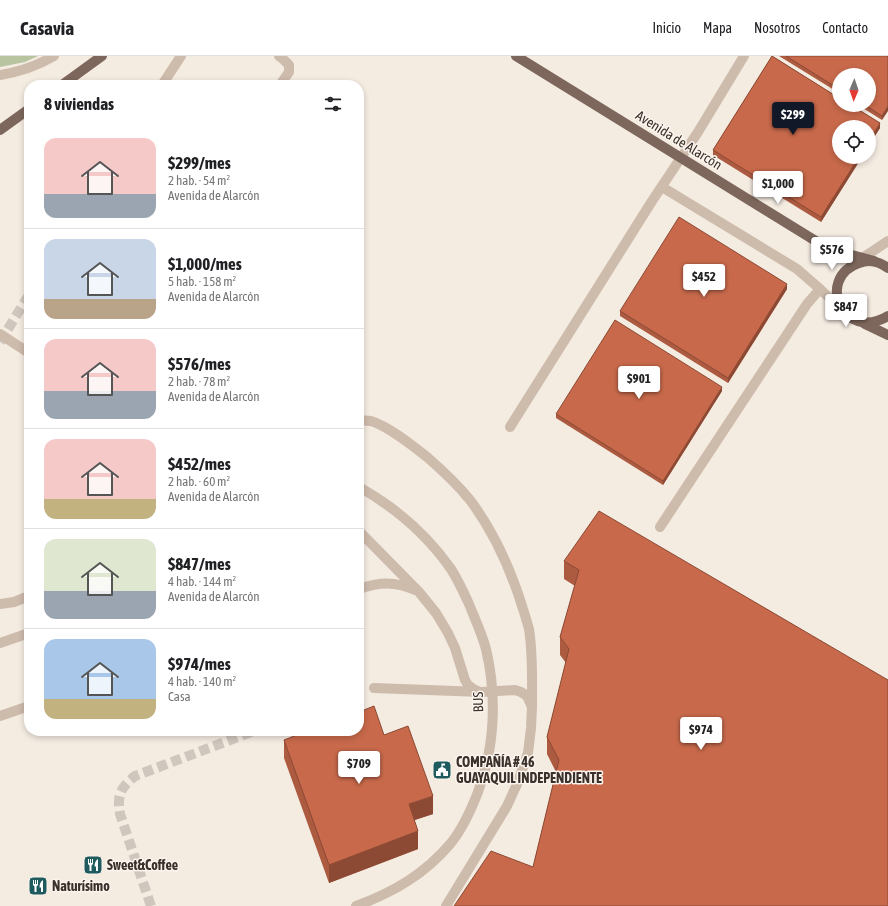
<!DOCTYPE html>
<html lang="es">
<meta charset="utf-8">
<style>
body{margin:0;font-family:"Asap Condensed",sans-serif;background:#f6f6f6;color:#202124;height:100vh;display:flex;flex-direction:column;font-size:15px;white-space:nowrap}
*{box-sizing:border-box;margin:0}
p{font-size:13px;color:#757577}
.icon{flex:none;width:22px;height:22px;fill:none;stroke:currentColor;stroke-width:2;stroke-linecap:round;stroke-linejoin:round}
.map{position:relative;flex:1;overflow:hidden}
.details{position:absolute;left:24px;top:24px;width:340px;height:656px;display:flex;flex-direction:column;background:#fff;border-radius:16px;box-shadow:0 2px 6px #0003}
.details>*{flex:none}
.needle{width:26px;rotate:182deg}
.tools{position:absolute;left:832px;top:12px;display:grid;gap:8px}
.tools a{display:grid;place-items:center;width:44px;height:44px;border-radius:50%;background:#fff;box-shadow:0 2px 6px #0003;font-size:20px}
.price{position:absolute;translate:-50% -34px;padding:0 9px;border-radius:4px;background:#fff;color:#222;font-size:13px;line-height:26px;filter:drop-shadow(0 1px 2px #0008)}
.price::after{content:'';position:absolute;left:50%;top:24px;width:12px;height:9px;margin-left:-6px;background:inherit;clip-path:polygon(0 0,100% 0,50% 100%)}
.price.active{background:#111827;color:#fff}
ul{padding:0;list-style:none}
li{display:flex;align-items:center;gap:12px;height:100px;padding:0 20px}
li+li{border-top:1px solid #e0e0e0}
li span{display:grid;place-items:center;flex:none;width:112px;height:80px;border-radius:12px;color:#555}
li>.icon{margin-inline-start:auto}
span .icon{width:48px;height:48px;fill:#fffc;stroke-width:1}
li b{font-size:17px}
h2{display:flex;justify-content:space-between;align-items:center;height:48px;padding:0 20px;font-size:17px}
header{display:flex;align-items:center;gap:24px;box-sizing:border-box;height:56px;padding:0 20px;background:#fff;border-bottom:1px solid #e0e0e0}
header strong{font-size:19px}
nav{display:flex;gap:22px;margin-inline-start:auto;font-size:14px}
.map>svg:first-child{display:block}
</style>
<header>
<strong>Casavia</strong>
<nav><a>Inicio</a><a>Mapa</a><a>Nosotros</a><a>Contacto</a></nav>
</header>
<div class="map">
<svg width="888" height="850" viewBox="0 0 888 850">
<rect width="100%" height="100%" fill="#f4ebe1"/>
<polygon fill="#b8c4a0" points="0,0 38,0 25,6 0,11"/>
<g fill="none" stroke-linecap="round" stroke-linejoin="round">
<g stroke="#cfc6bd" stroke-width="10" stroke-dasharray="10 5" stroke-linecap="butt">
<polyline points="0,286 29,239"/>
<path d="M151,850L120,758C117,739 120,732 135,720L254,675"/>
</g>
<g stroke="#cdbbac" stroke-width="10">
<polyline points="279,0 283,3 289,9 289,16 280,29"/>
<path d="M0,19C19,16 37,10 54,0"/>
<polyline points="162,29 181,0"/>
<polyline points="662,131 797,213 820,233 844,256"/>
<polyline points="858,205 888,185"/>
<polyline points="0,278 29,297"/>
<path d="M359,364C363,364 367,365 371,365C388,370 413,390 427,401C442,414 457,428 470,444C494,476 511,514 523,553C525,559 527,566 529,573C533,598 532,623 532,649"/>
<polyline points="510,371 652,145 698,76 744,0"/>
<polyline points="660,471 807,248 820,233"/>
<polyline points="359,475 419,536 436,557 448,577 455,592 465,624 468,629 475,634 478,635"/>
<path d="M359,533C379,526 395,525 415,534"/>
<polyline points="0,548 14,546 29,540"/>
<polyline points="0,587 29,577"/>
<polyline points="374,632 482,636 515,634 521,636 527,640 532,651 531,672 528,697 518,726 507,750 446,850"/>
<polyline points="0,660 29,650"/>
<path d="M356,850C394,836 425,818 451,787C463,772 471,754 478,736C495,691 497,640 486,593C482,578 475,563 469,548C464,537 458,524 451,513C432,486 407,462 380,444C373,439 366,435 359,431"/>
</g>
<g stroke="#7d675c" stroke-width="10">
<polyline points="516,0 819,187 833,194 874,205"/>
<polyline points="62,29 102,0"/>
<polyline points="0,74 29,53"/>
<path d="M888,212C880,206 869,203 859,207C815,222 843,287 888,260"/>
<polyline points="865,268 888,279"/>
</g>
</g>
<g fill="#ac5a40">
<polygon points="772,0 839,42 839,49 851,49 880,67 880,72 869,89 869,71 839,71 839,101 862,101 821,166 713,99 713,94"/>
<polygon points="779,0 888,0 882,64 858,49 869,49 839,19 839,37"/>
<polygon points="787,233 728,327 620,260 620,255"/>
<polygon points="722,335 663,429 556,362 556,358"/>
<polygon points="564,505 888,624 533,811 556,716 547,698 547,681 566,607 560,599 560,581 575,530 564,523"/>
<polygon points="284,684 433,758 414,764 418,793 329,827 284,702"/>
</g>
<g fill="#8c4a34">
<polygon points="888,50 888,55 882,64 882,60"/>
<polygon points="880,67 880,72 869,89 869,85"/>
<polygon points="859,101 862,101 821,166 821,161"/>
<polygon points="787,228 787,233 728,327 728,322"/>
<polygon points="722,331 722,335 663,429 663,425"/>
<polygon points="433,740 433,758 409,766 409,748"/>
<polygon points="418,775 418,793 329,827 329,809"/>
</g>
<g fill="#c8694b" stroke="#8c4a34">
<polygon points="772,0 839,42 839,49 851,49 880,67 869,85 869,71 839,71 839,101 859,101 821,161 713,94"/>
<polygon points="786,0 888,0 888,50 882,60 865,49 869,49 869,19 839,19 839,33"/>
<polygon points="679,161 787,228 728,322 620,255"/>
<polygon points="615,264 722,331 663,425 556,358"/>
<polygon points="599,455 888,624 888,850 454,850 491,795 533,811 559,704 547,681 569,593 560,581 579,514 564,505"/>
<polygon points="374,650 384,679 408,670 433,740 409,748 418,775 329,809 284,684 307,675 359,675 359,656"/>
</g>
<defs>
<symbol id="civic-square" viewBox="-11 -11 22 22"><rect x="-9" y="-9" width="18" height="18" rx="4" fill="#1f5a5e" stroke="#fbf5ee"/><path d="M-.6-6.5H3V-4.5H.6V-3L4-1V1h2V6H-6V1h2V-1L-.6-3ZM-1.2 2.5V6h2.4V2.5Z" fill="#fff"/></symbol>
<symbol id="restaurant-square" viewBox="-11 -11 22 22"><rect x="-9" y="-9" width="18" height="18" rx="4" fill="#1f5a5e" stroke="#fbf5ee"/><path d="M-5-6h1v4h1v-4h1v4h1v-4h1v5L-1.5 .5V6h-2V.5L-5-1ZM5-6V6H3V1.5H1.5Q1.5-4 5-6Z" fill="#fff"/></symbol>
</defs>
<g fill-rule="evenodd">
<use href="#civic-square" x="431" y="703" width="22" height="22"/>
<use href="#restaurant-square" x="82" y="798" width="22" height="22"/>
<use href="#restaurant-square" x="27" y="819" width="22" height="22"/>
</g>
<g text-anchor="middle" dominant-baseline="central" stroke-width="3" stroke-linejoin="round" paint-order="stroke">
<g font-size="14" fill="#3b302b" stroke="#fbf5ee">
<text transform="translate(679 84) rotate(32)">Avenida de Alarcón</text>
<text transform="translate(478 646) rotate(-91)">BUS</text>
</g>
<g font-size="14" font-weight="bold" fill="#3b302b" stroke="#fbf5ee" text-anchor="start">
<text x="456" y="706">COMPAÑÍA # 46<tspan x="456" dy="16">GUAYAQUIL INDEPENDIENTE</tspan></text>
<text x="107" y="809">Sweet&amp;Coffee</text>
<text x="52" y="830">Naturísimo</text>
</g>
</g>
</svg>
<div class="tools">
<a><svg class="needle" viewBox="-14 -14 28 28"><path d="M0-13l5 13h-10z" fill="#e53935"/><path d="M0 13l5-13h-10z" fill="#757577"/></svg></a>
<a><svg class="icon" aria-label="locate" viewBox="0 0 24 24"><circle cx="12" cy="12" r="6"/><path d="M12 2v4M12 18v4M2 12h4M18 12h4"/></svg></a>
</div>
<b class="price active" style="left:793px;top:80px">$299</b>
<b class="price" style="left:778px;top:149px">$1,000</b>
<b class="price" style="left:832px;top:215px">$576</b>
<b class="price" style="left:704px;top:242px">$452</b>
<b class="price" style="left:846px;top:272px">$847</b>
<b class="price" style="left:639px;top:344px">$901</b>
<b class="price" style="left:701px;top:695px">$974</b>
<b class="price" style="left:359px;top:729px">$709</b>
<section class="details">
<h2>8 viviendas<svg class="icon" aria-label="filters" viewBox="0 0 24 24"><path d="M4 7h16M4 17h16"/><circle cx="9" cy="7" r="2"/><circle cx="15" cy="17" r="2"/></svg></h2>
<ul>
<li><span style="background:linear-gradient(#f6c9c9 70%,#9aa5b1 0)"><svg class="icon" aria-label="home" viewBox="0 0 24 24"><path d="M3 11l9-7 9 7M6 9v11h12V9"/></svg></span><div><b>$299/mes</b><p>2 hab. · 54 m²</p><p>Avenida de Alarcón</p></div></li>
<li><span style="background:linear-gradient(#c9d6e8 75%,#b9a48a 0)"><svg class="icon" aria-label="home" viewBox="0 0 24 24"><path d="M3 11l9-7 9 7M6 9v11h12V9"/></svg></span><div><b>$1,000/mes</b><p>5 hab. · 158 m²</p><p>Avenida de Alarcón</p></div></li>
<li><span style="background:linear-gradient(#f6c9c9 65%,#9aa5b1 0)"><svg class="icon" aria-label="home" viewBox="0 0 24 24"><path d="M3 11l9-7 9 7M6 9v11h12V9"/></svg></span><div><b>$576/mes</b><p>2 hab. · 78 m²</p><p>Avenida de Alarcón</p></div></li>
<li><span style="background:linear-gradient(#f6c9c9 75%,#c2b280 0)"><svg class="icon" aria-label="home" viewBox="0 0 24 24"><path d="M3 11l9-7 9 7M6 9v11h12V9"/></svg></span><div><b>$452/mes</b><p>2 hab. · 60 m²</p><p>Avenida de Alarcón</p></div></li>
<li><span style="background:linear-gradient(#dfe7d0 65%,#9aa5b1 0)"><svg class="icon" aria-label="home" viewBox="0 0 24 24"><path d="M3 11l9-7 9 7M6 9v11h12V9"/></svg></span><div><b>$847/mes</b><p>4 hab. · 144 m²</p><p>Avenida de Alarcón</p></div></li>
<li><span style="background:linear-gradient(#a9c7e8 75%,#c2b280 0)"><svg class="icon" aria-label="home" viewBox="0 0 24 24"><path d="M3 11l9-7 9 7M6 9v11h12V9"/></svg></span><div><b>$974/mes</b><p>4 hab. · 140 m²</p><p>Casa</p></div></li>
</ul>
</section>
</div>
